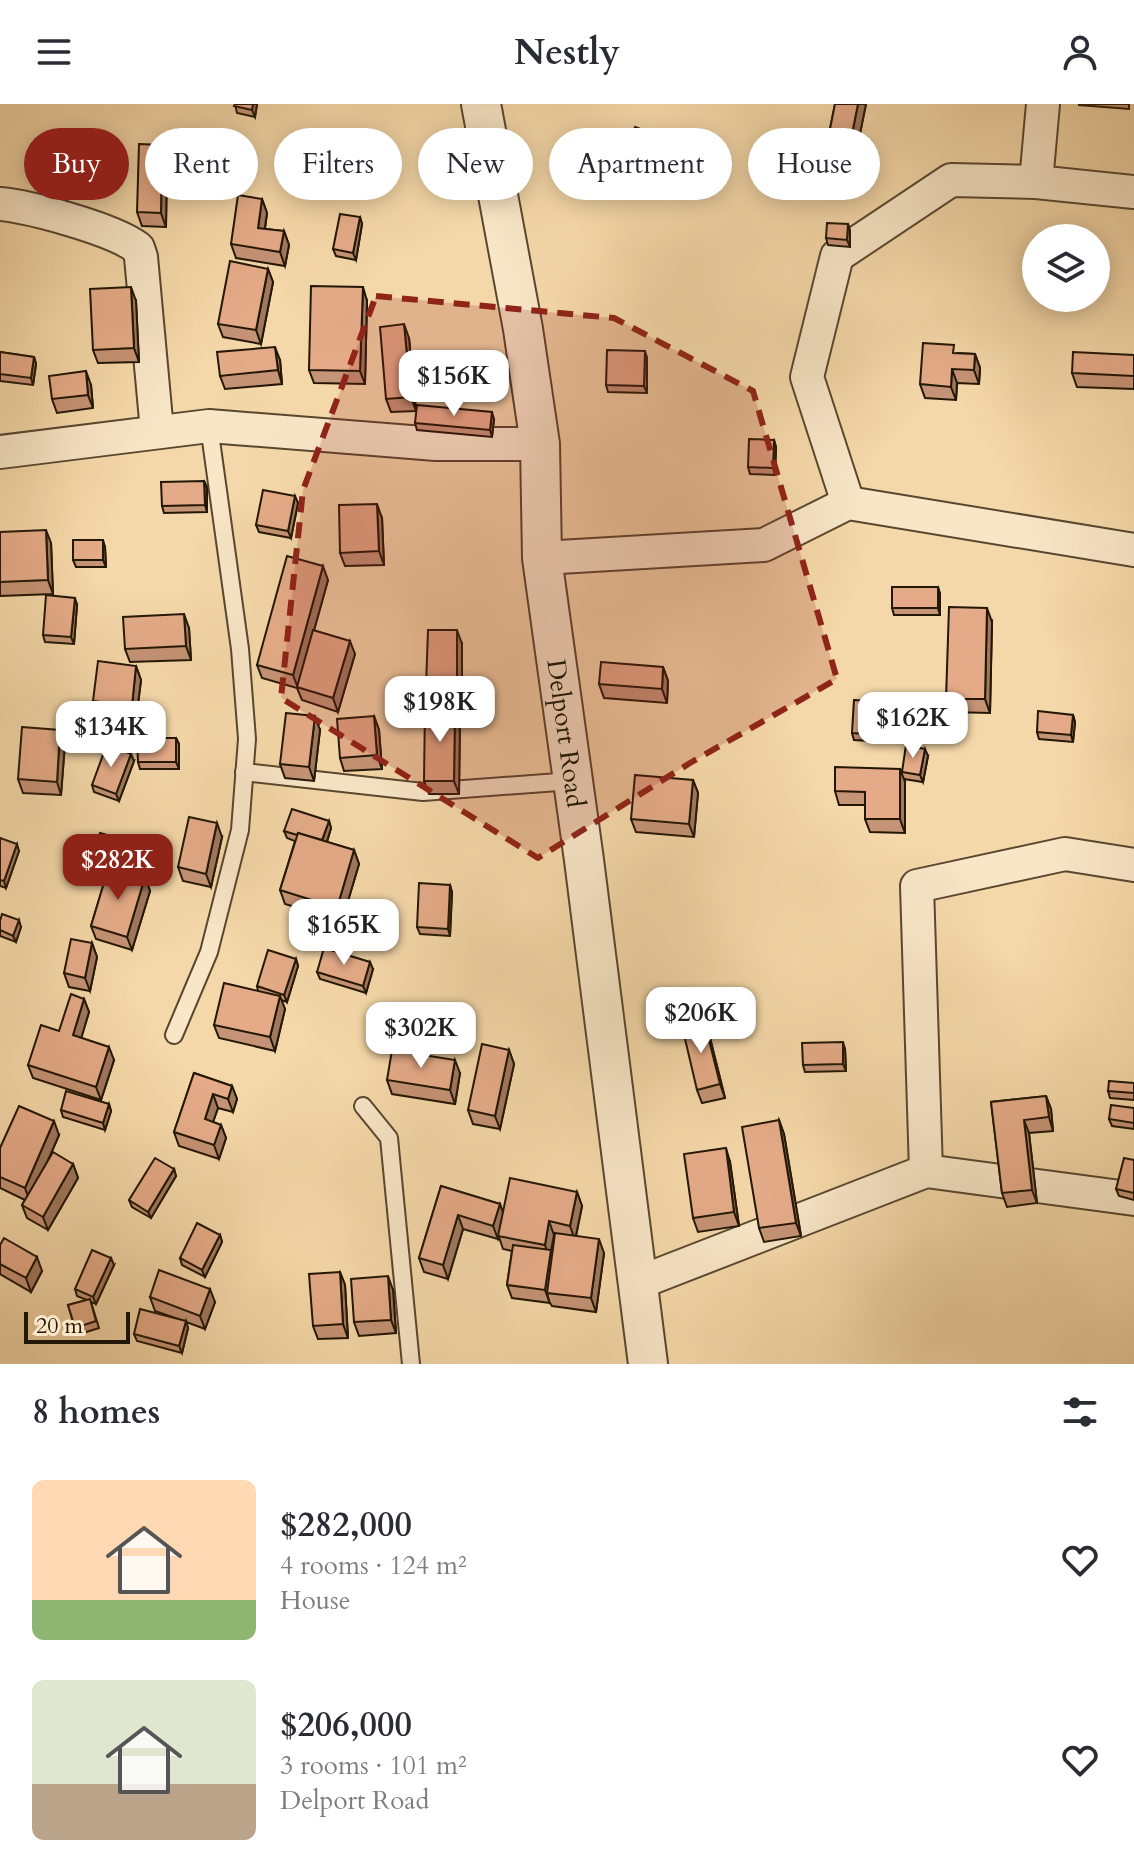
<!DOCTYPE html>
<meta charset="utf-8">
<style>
body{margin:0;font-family:Cardo,serif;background:#f7f7f7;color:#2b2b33;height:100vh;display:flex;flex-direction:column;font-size:30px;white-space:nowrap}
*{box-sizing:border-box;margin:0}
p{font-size:26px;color:#7c7c81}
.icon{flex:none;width:44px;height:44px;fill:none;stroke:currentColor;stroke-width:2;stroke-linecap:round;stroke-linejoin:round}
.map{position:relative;height:1260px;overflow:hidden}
.sheet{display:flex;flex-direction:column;background:#fff;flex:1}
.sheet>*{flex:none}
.top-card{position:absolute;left:24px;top:24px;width:1086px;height:72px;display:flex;gap:16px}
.fabs{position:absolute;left:1022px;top:120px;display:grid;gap:16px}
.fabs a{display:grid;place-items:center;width:88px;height:88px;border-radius:50%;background:#fff;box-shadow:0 4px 20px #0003;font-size:40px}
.scale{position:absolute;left:24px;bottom:20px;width:106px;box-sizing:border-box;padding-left:8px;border:4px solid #231706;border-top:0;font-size:22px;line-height:28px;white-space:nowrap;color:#231706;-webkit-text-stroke:6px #f8e6c7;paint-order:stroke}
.price{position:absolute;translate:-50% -68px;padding:0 18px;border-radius:16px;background:#fff;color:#222;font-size:26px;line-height:52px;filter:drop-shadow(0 2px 4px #0008)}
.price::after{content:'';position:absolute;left:50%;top:48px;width:24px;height:18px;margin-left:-12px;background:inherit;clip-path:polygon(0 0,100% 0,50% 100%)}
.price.active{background:#8f2418;color:#fff}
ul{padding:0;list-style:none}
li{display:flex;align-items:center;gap:24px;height:200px;padding:0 32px}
li span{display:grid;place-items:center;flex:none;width:224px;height:160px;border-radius:12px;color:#555}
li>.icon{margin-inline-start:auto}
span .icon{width:96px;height:96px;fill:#fffc;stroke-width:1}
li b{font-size:34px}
h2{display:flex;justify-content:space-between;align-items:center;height:96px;padding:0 32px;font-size:34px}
.chip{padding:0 28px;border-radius:36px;background:#fff;box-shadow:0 4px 20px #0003;font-size:28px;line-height:72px}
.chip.active{background:#8f2418;color:#fff}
header{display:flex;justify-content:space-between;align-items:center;height:104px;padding:0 32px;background:#fff;font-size:36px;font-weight:700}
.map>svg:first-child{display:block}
</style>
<header><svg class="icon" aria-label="menu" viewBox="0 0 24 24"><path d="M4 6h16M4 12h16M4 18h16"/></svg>Nestly<svg class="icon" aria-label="person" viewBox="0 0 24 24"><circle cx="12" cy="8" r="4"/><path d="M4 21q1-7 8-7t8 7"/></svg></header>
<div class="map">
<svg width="1134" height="1260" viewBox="0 0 1134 1260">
<rect width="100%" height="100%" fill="#f5d8a9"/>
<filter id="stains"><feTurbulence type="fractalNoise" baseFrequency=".0025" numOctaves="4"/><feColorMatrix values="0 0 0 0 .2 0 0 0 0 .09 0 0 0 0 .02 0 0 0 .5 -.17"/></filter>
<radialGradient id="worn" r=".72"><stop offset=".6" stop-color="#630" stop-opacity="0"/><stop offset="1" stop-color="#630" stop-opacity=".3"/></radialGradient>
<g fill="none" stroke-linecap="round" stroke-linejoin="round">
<defs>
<g id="service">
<polyline points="244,668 423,688 572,677"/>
<polyline points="174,931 209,848 240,726 247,635 240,545 209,322"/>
<polyline points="363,1002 389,1034 411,1260"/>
</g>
<g id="minor">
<polyline points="1036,78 1043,0"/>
<path d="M0,100C31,103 113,125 138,144L141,153L157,327"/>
<polyline points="0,348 209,322 436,340 540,340"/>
<polyline points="848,399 807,273 837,152 951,76 1036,78 1134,88"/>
<polyline points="542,454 764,441 848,399 1134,446"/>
<polyline points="926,1067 917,782 1065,750 1134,761"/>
<polyline points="638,1179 926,1067 1134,1095"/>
</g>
<g id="tertiary">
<path id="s1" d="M481,0L523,225L540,340L542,454L584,756L648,1260"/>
</g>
</defs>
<use href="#service" stroke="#58472f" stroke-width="20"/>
<use href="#minor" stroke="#58472f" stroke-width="36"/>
<use href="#tertiary" stroke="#58472f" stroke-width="42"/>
<use href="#service" stroke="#f8e6c7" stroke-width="16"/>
<use href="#minor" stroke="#f8e6c7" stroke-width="32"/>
<use href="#tertiary" stroke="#f8e6c7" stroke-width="38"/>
</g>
<g fill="#c59375" stroke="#231706" stroke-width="2" fill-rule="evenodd">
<polygon points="235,0 257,0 255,13 237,9"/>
<polygon points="835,0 866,0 854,59 832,54 827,40"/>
<polygon points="1079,0 1129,0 1129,5 1079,1"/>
<polygon points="654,36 646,59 630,53 627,46"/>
<polygon points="162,41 167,55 166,123 142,122 137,108"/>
<polygon points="82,48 67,95 48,89 45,82"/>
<polygon points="262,95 267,109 265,125 284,127 289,141 285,162 236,154 231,140"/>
<polygon points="360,113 362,120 356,156 336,152 333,145"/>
<polygon points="848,120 850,127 850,143 828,141 826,134"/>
<polygon points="268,165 273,178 261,240 223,233 218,220"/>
<polygon points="136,197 139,258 98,259 93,246"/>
<polygon points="367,197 365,280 314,279 309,266"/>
<polygon points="409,234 416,307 391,308 386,295"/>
<polygon points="0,248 34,253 36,260 33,281 0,277"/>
<polygon points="957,249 975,250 980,264 979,280 957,279 956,296 925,294 920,280"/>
<polygon points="1134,251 1134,285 1077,283 1072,269"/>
<polygon points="647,254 647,289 608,288 606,281"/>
<polygon points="280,256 282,280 225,285 220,272"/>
<polygon points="91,281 93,304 57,309 52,295"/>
<polygon points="494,315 492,333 417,326 415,319"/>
<polygon points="774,336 776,343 775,371 750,370 748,363"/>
<polygon points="204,377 207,384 207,408 164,409 162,402"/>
<polygon points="298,399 291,434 259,428 256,421"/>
<polygon points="382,414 384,461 345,462 340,449"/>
<polygon points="0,428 51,439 53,490 0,492"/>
<polygon points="105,443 106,463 76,463 73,456"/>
<polygon points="328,476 314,526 355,550 338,608 302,596 297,584 262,574 257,561"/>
<polygon points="938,483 940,490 940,511 894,511 892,504"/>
<polygon points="77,501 74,540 45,538 43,531"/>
<polygon points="992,518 990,609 951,608 946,595"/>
<polygon points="189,524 191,556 130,558 125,545"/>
<polygon points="462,540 462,598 431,597 426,583"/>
<polygon points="136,562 141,576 136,616 98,611 93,597"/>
<polygon points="663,563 668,577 667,599 604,594 599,580"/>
<polygon points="887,598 890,605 887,638 854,636 852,629"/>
<polygon points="455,603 460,617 459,690 429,690 424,677"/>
<polygon points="1073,611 1075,618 1073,638 1039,635 1037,628"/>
<polygon points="374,612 379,626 382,665 344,667 340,654"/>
<polygon points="320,626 314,677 285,674 280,660"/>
<polygon points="176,634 179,640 179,665 140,665 138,658"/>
<polygon points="65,639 61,691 23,689 18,675"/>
<polygon points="928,652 923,678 904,675 905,678 905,729 870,728 865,715 865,701 839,701 835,687 900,665 902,668"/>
<polygon points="134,657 119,697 94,688 92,681"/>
<polygon points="693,676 698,689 694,733 636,728 631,715"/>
<polygon points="329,717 331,724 327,738 354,746 359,760 342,817 285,800 280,786 295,737 287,734 284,727"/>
<polygon points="114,733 117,740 110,762 145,773 150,787 132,846 96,835 91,822 108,766 95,762 92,756"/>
<polygon points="222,733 211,783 183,777 178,763"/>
<polygon points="0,734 19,747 6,784 0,782"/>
<polygon points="450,781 452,788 450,832 420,830 417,823"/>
<polygon points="0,817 21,823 16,838 0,832"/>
<polygon points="92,839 97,853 90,887 69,883 64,869"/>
<polygon points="296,855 298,862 287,898 281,896 285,905 275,947 219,934 214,921 258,887 257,882"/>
<polygon points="373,865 366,889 320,875 317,868"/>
<polygon points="84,895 89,908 81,934 114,956 101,996 33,974 28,961 59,927"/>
<polygon points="709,930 725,994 702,999 697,986"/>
<polygon points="845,945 846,967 805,968 803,961"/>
<polygon points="509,946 514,960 500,1025 473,1020 468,1006"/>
<polygon points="194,969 232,982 237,995 233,1008 218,1004 213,1018 221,1021 226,1034 219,1055 179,1042 174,1028"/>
<polygon points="460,969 455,1000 392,990 387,976"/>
<polygon points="1134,979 1134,996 1110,994 1108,987"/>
<polygon points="1046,992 1051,1005 1053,1027 1029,1029 1037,1099 1007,1103 1002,1089 991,998"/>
<polygon points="109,1000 111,1007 105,1026 63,1013 61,1006"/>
<polygon points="1134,1004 1134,1025 1112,1022 1109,1015"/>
<polygon points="779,1016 784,1030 801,1132 764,1138 759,1124"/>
<polygon points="59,1031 49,1054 73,1060 78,1074 48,1126 27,1114 22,1101 25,1096 0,1084 0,1044"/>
<polygon points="1134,1056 1134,1096 1119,1092 1116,1085"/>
<polygon points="730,1058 739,1122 698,1128 693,1114"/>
<polygon points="174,1065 176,1072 151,1114 132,1103 129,1096"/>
<path d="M441,1082L500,1100L503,1109L577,1088L582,1102L576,1132L604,1149L596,1208L552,1202L550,1199L512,1194L507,1181L512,1147L503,1145L499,1133L498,1135L463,1125L448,1175L424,1168L419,1154ZM554,1131H555L552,1150L551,1147Z"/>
<polygon points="220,1131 222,1138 205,1173 182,1161 180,1154"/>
<polygon points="0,1141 42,1167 31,1188 0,1170"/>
<polygon points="114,1161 96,1200 91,1198 99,1224 77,1231 68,1201 87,1196 77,1192 75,1185"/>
<polygon points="340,1168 345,1181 348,1234 318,1235 313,1222"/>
<polygon points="393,1186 396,1229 359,1232 354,1218"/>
<polygon points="150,1193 215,1198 205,1225 186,1218 188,1224 182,1249 137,1237 134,1230 178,1215 155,1207"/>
</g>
<g fill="#a0785f" stroke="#231706" stroke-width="2">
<polygon points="253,0 257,0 255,13 252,6"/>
<polygon points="858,0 866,0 854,59 849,45"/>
<polygon points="652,29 654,36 646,59 644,52"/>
<polygon points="79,41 82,48 67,95 65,88"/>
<polygon points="162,41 167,55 166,123 161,109"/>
<polygon points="262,95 267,109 263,137 258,124"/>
<polygon points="360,113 362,120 356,156 353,149"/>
<polygon points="848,120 850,127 850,143 847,136"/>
<polygon points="284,127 289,141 285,162 280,148"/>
<polygon points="268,165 273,178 261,240 256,226"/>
<polygon points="131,183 136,197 139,258 134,244"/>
<polygon points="363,183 367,197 365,280 360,267"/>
<polygon points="404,220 409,234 416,307 411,293"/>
<polygon points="275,243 280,256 282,280 278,266"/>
<polygon points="645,247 647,254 647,289 644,282"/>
<polygon points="975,250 980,264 979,280 974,266"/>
<polygon points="34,253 36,260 33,281 31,274"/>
<polygon points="952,265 957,279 956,296 951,283"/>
<polygon points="86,267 91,281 93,304 88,291"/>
<polygon points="492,308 494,315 492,333 490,326"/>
<polygon points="774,336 776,343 775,371 773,364"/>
<polygon points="204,377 207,384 207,408 205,401"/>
<polygon points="295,392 298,399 291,434 288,427"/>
<polygon points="377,400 382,414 384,461 379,447"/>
<polygon points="46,426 51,439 53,490 48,476"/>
<polygon points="103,436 105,443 106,463 103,456"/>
<polygon points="323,462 328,476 298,584 293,571"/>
<polygon points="938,483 940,490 940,511 938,504"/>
<polygon points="75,494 77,501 74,540 71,533"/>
<polygon points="987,504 992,518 990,609 985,595"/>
<polygon points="184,510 189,524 191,556 186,542"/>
<polygon points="457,526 462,540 462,598 457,584"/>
<polygon points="350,537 355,550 338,608 333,594"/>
<polygon points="136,562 141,576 136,616 132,602"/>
<polygon points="663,563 668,577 667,599 662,585"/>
<polygon points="887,598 890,605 887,638 885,631"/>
<polygon points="455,603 460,617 459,690 454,677"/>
<polygon points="1073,611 1075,618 1073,638 1071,631"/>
<polygon points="315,612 320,626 314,677 309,663"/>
<polygon points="374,612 379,626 382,665 377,651"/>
<polygon points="60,626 65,639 61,691 57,678"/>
<polygon points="176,634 179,640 179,665 176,658"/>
<polygon points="925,645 928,652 923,678 920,671"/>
<polygon points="131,650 134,657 119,697 116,690"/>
<polygon points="900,665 905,678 905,729 900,715"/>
<polygon points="693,676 698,689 694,733 689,720"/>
<polygon points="329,717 331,724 324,747 321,740"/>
<polygon points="217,719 222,733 211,783 206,770"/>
<polygon points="114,733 117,740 108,767 106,760"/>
<polygon points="17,740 19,747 6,784 4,777"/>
<polygon points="354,746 359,760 342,817 337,804"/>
<polygon points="145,773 150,787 132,846 127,833"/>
<polygon points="450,781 452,788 450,832 448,825"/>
<polygon points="19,816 21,823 16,838 13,832"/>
<polygon points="92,839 97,853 90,887 85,874"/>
<polygon points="296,855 298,862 287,898 284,891"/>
<polygon points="370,858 373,865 366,889 363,882"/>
<polygon points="280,892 285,905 275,947 270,933"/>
<polygon points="84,895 89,908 78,945 73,931"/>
<polygon points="704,916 709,930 725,994 720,980"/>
<polygon points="843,938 845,945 846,967 843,960"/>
<polygon points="109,943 114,956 101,996 96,983"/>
<polygon points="509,946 514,960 500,1025 495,1012"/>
<polygon points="455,956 460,969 455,1000 450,986"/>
<polygon points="232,982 237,995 233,1008 228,995"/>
<polygon points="213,990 218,1004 209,1029 205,1015"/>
<polygon points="1046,992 1051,1005 1053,1027 1049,1013"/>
<polygon points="109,1000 111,1007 105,1026 103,1019"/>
<polygon points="779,1016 784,1030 801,1132 796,1119"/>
<polygon points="1024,1016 1029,1029 1037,1099 1032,1086"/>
<polygon points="54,1017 59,1031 30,1098 25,1084"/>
<polygon points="221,1021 226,1034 219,1055 214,1041"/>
<polygon points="726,1044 730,1058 739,1122 734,1108"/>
<polygon points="73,1060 78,1074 48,1126 43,1113"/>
<polygon points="174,1065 176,1072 151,1114 148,1108"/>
<polygon points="577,1088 582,1102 575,1136 570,1122"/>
<polygon points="500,1100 505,1114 498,1135 493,1122"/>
<polygon points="458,1111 463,1125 448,1175 443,1161"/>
<polygon points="549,1117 554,1131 551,1147 556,1160 547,1189 550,1200 545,1186 549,1155 545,1141"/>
<polygon points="220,1131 222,1138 205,1173 202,1166"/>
<polygon points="599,1135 604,1149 596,1208 591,1194"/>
<polygon points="37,1153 42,1167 31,1188 26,1174"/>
<polygon points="111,1154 114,1161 96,1200 93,1193"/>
<polygon points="340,1168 345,1181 348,1234 343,1220"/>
<polygon points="388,1172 393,1186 396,1229 391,1216"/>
<polygon points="210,1185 215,1198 205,1225 200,1212"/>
<polygon points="186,1217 188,1224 182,1249 179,1242"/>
</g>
<g fill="#e5ab88" stroke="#231706" stroke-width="2">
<polygon points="235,0 253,0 252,6 234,2"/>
<polygon points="835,0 858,0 849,45 827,40"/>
<polygon points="635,23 652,29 644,52 627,46"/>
<polygon points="60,35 79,41 65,88 45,82"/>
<polygon points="139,40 162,41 161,109 137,108"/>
<polygon points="238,91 262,95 258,124 284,127 280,148 231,140"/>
<polygon points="340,110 360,113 353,149 333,145"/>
<polygon points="827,119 848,120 847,136 826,134"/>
<polygon points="230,157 268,165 256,226 218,220"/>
<polygon points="311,182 363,183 360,267 309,266"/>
<polygon points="131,183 134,244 93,246 90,185"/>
<polygon points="404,220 411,293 386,295 380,223"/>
<polygon points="923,239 954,241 953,249 975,250 974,266 952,265 951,283 920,280"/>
<polygon points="275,243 278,266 220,272 217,248"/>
<polygon points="607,246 645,247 644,282 606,281"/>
<polygon points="0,248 34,253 31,274 0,270"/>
<polygon points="1073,248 1134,251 1134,272 1072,269"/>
<polygon points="86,267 88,291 52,295 49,272"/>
<polygon points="417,301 492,308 490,326 415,319"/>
<polygon points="749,335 774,336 773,364 748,363"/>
<polygon points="204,377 205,401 162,402 161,378"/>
<polygon points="263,386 295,392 288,427 256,421"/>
<polygon points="377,400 379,447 340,449 339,401"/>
<polygon points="46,426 48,476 0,478 0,428"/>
<rect x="73" y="436" width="30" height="20"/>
<polygon points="287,452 323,462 293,571 257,561"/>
<rect x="892" y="483" width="46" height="21"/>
<polygon points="46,491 75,494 71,533 43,531"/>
<polygon points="949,503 987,504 985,595 946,595"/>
<polygon points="184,510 186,542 125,545 123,513"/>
<polygon points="313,526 350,537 333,594 297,583"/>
<polygon points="428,526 457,526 457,584 426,583"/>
<polygon points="98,557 136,562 132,602 93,597"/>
<polygon points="601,558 663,563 662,585 599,580"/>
<polygon points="854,596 887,598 885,631 852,629"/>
<polygon points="425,603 455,603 454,677 424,677"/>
<polygon points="1038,607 1073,611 1071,631 1037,628"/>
<polygon points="286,609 315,612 309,663 280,660"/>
<polygon points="374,612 377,651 340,654 337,615"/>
<polygon points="22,623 60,626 57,678 18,675"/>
<polygon points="137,634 176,634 176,658 138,658"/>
<polygon points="107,640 131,650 116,690 92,681"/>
<polygon points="906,641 925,645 920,671 902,668"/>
<polygon points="835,663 900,665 900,715 865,715 865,688 835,687"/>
<polygon points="635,671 693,676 689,720 631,715"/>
<polygon points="292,705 329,717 322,736 298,729 297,731 284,727"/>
<polygon points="189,713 217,719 206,770 178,763"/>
<polygon points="100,729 114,733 106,760 92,756"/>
<polygon points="298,729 354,746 337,804 280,786"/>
<polygon points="0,734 17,740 4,777 0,776"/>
<polygon points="109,762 145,773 127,833 91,822"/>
<polygon points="419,779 450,781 448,825 417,823"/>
<polygon points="2,810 19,816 13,832 0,826 0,817"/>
<polygon points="71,835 92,839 85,874 64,869"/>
<polygon points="324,844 370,858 363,882 317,868"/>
<polygon points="268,846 296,855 284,891 257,882"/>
<polygon points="224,879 280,892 270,933 214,921"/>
<polygon points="71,890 84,895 73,931 109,943 96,983 28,961 41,921 59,927"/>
<polygon points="704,916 720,980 697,986 682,922"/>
<polygon points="843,938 843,960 803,961 802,939"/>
<polygon points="482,940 509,946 495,1012 468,1006"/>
<polygon points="392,946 455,956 450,986 387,976"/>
<polygon points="194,969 232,982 228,995 213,990 205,1015 221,1021 214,1041 174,1028"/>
<polygon points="1109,977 1134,979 1134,989 1108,987"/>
<polygon points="66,987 109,1000 103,1019 61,1006"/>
<polygon points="1046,992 1049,1013 1024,1016 1032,1086 1002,1089 991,998"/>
<polygon points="1111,1001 1134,1004 1134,1019 1109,1015"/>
<polygon points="19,1002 54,1017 25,1084 0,1073 0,1044"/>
<polygon points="779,1016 796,1119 759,1124 742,1023"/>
<polygon points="726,1044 734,1108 693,1114 684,1050"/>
<polygon points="53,1048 73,1060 43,1113 22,1101"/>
<polygon points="155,1054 174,1065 148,1108 129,1096"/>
<polygon points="1124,1054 1134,1056 1134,1089 1116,1085"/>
<polygon points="510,1074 577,1088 570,1122 549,1117 545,1141 498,1132"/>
<polygon points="441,1082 500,1100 493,1122 458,1111 443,1161 419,1154"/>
<polygon points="197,1119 220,1131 202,1166 180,1154"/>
<polygon points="555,1129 599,1135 591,1194 547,1189"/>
<polygon points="4,1134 37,1153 26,1174 0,1160 0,1141"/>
<polygon points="513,1141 551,1146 545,1186 507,1181"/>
<polygon points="92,1146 111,1154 93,1193 75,1185"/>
<polygon points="159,1166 210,1185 200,1212 150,1193"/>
<polygon points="340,1168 343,1220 313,1222 309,1170"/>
<polygon points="388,1172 391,1216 354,1218 351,1175"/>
<polygon points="90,1195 96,1217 75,1224 68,1201"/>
<polygon points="140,1205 186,1217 179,1242 134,1230"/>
</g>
<path fill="#8f2418" fill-opacity="0.2" stroke="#8f2418" stroke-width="6" stroke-dasharray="16 10" stroke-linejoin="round" d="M376,192L614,214L753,287L837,575L690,659L538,754L281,594L303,386Z"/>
<g text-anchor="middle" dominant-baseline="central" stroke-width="7" stroke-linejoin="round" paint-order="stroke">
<g font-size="26" fill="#231706" stroke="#f8e6c7">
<text stroke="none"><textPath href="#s1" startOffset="636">Delport Road</textPath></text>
</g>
</g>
<rect width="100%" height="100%" filter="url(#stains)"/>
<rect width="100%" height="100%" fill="url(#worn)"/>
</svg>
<div class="fabs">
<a><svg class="icon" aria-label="layers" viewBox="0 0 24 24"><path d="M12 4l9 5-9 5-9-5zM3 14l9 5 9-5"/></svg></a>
</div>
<div class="scale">20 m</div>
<b class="price" style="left:454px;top:314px">$156K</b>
<b class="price" style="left:440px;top:640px">$198K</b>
<b class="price" style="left:913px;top:656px">$162K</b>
<b class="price" style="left:111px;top:665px">$134K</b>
<b class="price active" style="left:118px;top:798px">$282K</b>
<b class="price" style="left:344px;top:863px">$165K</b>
<b class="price" style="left:701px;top:951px">$206K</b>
<b class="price" style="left:421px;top:966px">$302K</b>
<div class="top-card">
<a class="chip active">Buy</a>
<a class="chip">Rent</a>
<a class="chip">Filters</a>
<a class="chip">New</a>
<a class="chip">Apartment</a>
<a class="chip">House</a>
</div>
</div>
<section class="sheet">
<h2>8 homes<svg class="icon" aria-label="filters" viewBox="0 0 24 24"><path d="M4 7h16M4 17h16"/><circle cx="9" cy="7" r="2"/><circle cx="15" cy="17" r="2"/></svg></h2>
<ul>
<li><span style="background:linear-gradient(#ffd9b3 75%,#8fb573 0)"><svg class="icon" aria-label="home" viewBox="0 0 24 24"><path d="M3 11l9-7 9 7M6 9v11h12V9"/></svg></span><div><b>$282,000</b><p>4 rooms · 124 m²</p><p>House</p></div><svg class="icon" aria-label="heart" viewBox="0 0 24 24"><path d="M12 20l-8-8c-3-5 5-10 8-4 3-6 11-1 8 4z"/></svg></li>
<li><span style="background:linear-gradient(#dfe7d0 65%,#b9a48a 0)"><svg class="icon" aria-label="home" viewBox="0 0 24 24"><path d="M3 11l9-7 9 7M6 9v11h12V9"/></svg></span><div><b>$206,000</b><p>3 rooms · 101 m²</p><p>Delport Road</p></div><svg class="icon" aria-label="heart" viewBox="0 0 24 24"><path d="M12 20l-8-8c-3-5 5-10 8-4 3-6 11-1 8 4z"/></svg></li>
</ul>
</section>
